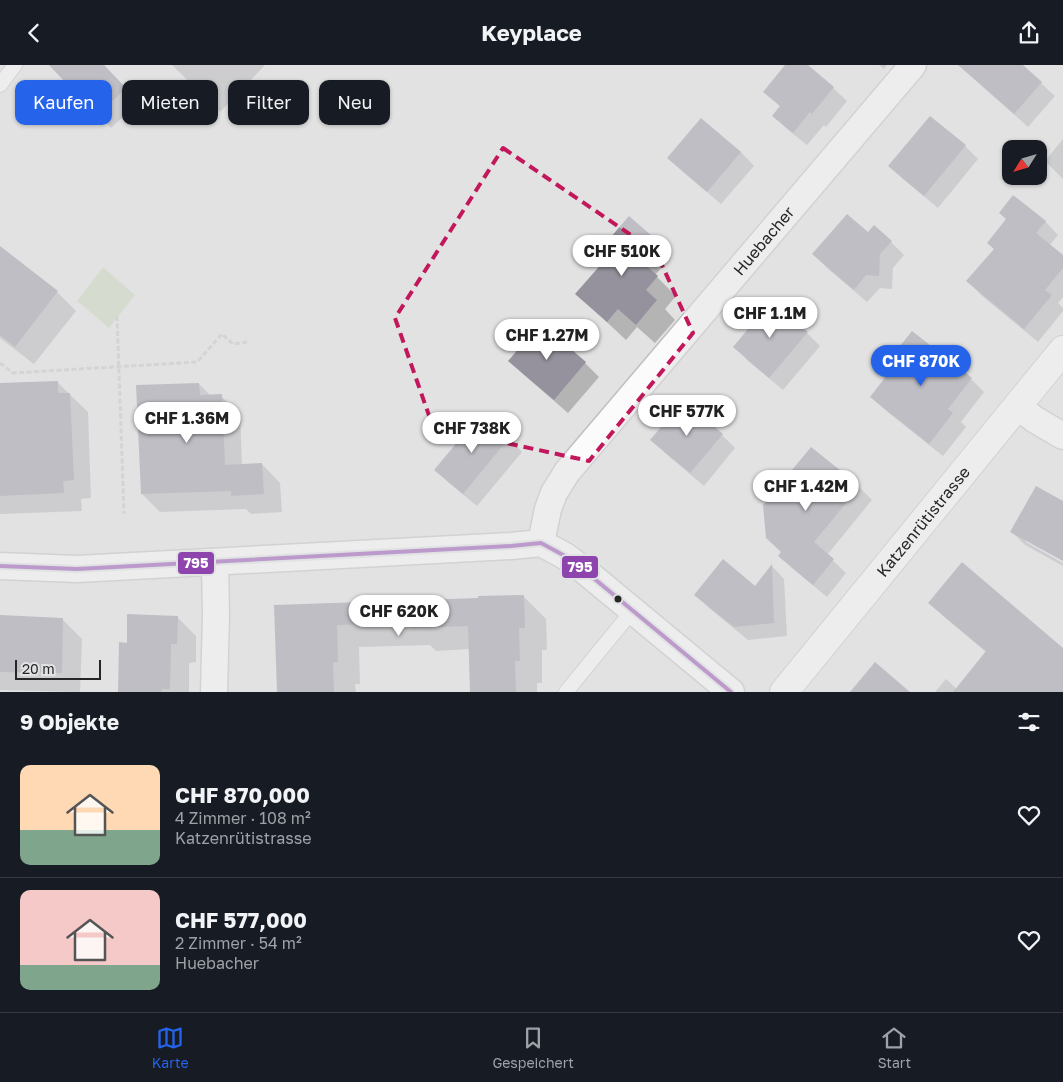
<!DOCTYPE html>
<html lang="de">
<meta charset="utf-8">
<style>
body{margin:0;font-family:"Golos Text",sans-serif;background:#20242c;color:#f1f3f6;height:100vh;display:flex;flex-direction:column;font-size:19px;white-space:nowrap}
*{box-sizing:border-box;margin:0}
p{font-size:16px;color:#9ea1a6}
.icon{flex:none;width:28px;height:28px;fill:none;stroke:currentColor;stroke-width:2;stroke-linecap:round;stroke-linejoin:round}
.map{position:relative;height:627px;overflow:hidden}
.sheet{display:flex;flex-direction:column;background:#171b24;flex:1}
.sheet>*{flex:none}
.guide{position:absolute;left:15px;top:15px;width:500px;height:45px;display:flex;gap:10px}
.needle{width:32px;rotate:233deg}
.fabs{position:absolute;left:1002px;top:75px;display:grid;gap:10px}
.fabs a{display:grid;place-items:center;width:45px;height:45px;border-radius:10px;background:#171b24;box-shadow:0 1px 4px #0004;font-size:25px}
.scale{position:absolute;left:15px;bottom:12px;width:86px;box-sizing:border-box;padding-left:5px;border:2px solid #262627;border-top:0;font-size:14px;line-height:18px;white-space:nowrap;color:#262627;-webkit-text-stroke:4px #e1e2e4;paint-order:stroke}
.price{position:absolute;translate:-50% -42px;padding:0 11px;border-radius:18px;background:#fff;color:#222;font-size:16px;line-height:32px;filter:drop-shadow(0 1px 2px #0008)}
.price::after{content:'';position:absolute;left:50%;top:30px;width:15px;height:11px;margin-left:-8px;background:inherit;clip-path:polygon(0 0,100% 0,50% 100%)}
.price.current{background:#2563eb;color:#fff}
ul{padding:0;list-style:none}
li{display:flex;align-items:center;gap:15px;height:125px;padding:0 20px}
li+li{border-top:1px solid #363941}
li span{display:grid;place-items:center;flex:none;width:140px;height:100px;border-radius:10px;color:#555}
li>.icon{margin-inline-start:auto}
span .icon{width:60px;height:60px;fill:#fffc;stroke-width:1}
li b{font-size:21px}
h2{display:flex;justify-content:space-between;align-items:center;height:60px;padding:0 20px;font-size:21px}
.pill{padding:0 18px;border-radius:10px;background:#171b24;box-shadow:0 1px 4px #0004;font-size:18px;line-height:45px}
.pill.current{background:#2563eb;color:#fff}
header{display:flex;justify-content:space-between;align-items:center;height:65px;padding:0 20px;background:#171b24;font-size:22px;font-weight:700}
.menu{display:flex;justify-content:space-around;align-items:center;height:70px;border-top:1px solid #363941;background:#171b24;font-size:14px;color:#9ea1a6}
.menu a{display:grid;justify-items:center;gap:2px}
.menu .current{color:#2563eb}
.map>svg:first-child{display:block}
</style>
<header><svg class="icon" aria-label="back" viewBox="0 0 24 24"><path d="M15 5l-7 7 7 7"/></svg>Keyplace<svg class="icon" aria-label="share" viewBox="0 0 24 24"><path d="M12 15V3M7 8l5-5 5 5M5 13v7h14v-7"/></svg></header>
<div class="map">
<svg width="1063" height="627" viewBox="0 0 1063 627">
<rect width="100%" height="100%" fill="#e2e2e3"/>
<polygon fill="#c6d6b6" points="103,202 135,230 109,263 77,236"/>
<g fill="#0003">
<polygon points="51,0 103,0 139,37 111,63"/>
<polygon points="172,0 265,0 220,47"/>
<polygon points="785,0 806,0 833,23 847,36 826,62 824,60 807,80 787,64 774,51 781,42 765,27"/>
<polygon points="879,0 887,0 884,4"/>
<polygon points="972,0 1021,0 1055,31 1028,62 980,19"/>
<polygon points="1063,74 1063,114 1045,96"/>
<polygon points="965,81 978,94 938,143 903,114 890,101"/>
<polygon points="741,87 754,101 721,139 682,106 669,93"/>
<polygon points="629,153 653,173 671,192 655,210 676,231 665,244 675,255 655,278 637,262 626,275 596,247 577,229 620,180"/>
<polygon points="1007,155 1045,156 1058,170 1050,180 1063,191 1063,232 1058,238 1063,243 1063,246 1038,277 981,230 968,216 995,184"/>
<polygon points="868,169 891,177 904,190 893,203 892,224 880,223 867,237 827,203 814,189"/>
<polygon points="0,183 57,227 76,246 34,299 0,273"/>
<polygon points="541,260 585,298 599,312 568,348 523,309 510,296"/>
<polygon points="807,268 820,281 783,325 748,296 735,282"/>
<polygon points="971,314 984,327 961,357 966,362 943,391 885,345 871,332"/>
<polygon points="57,317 88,347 91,433 81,434 82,446 0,449 0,319"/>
<polygon points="199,319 211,331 221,331 240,349 242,400 262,399 280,418 282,447 251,449 246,444 160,447 142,429"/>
<polygon points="481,351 509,374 522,387 477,441 449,418 436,405"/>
<polygon points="722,370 735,383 704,421 665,388 652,375"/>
<polygon points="811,383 859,422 872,435 827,490 846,508 827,532 793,504 780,491 782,487 788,412"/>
<polygon points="1063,437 1063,495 1026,474 1026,477 1063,498 1063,501 1025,480 1012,467"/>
<polygon points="772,501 784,514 787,571 748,575 709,543 695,530 755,522"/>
<polygon points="523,531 546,554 547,585 542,585 542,618 537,618 537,627 471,627 470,584 436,586 430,580 359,582 360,619 355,619 356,627 274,627 279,627 275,541 479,534"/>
<polygon points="930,538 1063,584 1063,627 935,627 946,614 957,624 987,588 943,551"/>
<polygon points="0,551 63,555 82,574 80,627 0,625"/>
<polygon points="177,552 196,571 196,597 189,598 189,627 119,627"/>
</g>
<g fill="#95929d">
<polygon points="49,0 104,0 126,23 97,51"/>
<polygon points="785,0 808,0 834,22 812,49 810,47 793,68 772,51 780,41 763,27"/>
<polygon points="958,0 1023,0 1042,17 1014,49"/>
<polygon points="930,51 966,80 924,131 888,101"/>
<polygon points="701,53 741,87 707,127 667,93"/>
<polygon points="1013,130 1046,156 1036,168 1063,190 1063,203 1045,225 1052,230 1024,264 966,216 994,184 987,178 1006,154 999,148"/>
<polygon points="847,149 868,167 874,160 892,176 880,189 879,211 866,210 854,225 812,189"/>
<polygon points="629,151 653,172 636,192 658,211 646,225 657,235 636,260 618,244 607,257 575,229 618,180 610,173"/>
<polygon points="0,181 58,226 15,282 0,270"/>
<polygon points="769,235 808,267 769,313 733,282 753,258 751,256"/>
<polygon points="541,258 586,297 554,335 508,296"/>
<polygon points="912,266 972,313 948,344 953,348 929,379 870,332 894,301 888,296"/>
<polygon points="58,316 58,328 70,328 74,415 63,416 64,428 0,431 0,318"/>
<polygon points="199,318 200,330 222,329 225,400 262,398 264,429 231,431 231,426 141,429 136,320"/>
<polygon points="684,335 723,369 690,408 650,375"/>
<polygon points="481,349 509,373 463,429 434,405"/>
<polygon points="811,382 860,421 814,477 834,494 813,520 778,491 781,487 766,473 763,440 771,430 770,427 782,411 787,411"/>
<polygon points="1036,421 1063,436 1063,496 1010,467"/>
<polygon points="723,494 755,521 772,499 774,558 734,562 694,530"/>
<polygon points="962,497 1063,583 1063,627 953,627 986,586 928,538"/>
<polygon points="524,530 525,563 519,563 520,596 515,596 516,627 470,627 468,561 412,563 412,558 337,560 338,597 333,597 334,627 277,627 274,540 478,533 478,531"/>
<polygon points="127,549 178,551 177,579 171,579 170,624 162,624 161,627 118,627 119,577 127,578"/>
<polygon points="0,550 63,553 62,608 0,607"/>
<polygon points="875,597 910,627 850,627"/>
</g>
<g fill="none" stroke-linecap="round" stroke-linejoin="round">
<defs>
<g id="service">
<polyline points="0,20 15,0"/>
<polyline points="566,627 633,545"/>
</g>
<g id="minor">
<polyline points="1018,341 1034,354 1063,371"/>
<path id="s1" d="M541,478L548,444L554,428L567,407L913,0"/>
<polyline points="0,501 77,504 511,481 541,478 565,491 585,506 731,627"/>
<polyline points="214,627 216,551 215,497"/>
</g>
<g id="tertiary">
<path id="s2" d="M784,627L1063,285"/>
</g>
</defs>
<use href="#service" stroke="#bfbfc0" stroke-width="16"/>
<use href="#minor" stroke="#bfbfc0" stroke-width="29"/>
<use href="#tertiary" stroke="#bfbfc0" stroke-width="30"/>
<g stroke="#c3c3c4" stroke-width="3" stroke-dasharray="5 2.5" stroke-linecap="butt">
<polyline points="117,251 124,449"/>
<polyline points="0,298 13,308 197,297 222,269 233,279 247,277"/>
</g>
<use href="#service" stroke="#fbfbfb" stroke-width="14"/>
<use href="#minor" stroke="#fbfbfb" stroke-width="26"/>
<use href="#tertiary" stroke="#fbfbfb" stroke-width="28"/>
<defs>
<polyline id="bus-1" points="0,501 77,504 511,481 541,478 565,491 585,506 731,627"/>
</defs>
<use href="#bus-1" stroke="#e1e2e4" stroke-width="8"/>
<use href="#bus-1" stroke="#8e44ad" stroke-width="4"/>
</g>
<path d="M0 0H1063V627H0ZM503,83L656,187L693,268L589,396L433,362L395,253Z" fill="#e2e2e3" fill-opacity=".55" fill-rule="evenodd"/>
<path fill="none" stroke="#c2185b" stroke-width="4" stroke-dasharray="10 6" stroke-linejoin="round" d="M503,83L656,187L693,268L589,396L433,362L395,253Z"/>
<circle fill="#262627" stroke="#e1e2e4" stroke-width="2" cx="618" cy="534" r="4.5"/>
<g text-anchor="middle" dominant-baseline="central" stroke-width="5" stroke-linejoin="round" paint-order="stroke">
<g font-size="16" fill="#262627" stroke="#e1e2e4">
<text stroke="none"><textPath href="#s1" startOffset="380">Huebacher</textPath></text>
<text stroke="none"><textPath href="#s2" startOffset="220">Katzenrütistrasse</textPath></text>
</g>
</g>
<g stroke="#e1e2e4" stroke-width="2">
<rect x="177" y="486" width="38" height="24" rx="5" fill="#8e44ad"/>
<rect x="561" y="490" width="38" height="24" rx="5" fill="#8e44ad"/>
</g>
<g font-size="14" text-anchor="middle" font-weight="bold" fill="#fff">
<text x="196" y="503">795</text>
<text x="580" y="507">795</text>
</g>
</svg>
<div class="fabs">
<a><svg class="needle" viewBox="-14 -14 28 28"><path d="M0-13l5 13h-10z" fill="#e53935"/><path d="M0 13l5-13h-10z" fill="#9ea1a6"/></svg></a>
</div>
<div class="scale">20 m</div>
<b class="price" style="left:622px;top:212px">CHF 510K</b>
<b class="price" style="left:770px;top:274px">CHF 1.1M</b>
<b class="price" style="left:547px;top:296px">CHF 1.27M</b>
<b class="price current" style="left:921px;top:322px">CHF 870K</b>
<b class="price" style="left:687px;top:372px">CHF 577K</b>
<b class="price" style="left:187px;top:379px">CHF 1.36M</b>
<b class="price" style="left:472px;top:389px">CHF 738K</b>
<b class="price" style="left:806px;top:447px">CHF 1.42M</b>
<b class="price" style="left:399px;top:572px">CHF 620K</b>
<div class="guide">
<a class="pill current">Kaufen</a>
<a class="pill">Mieten</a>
<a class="pill">Filter</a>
<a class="pill">Neu</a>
</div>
</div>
<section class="sheet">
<h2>9 Objekte<svg class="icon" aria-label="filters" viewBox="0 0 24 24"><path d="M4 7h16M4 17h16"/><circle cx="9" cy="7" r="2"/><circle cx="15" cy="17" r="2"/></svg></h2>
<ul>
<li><span style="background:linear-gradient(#ffd9b3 65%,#7fa58c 0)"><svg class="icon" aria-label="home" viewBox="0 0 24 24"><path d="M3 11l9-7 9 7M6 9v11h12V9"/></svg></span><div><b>CHF 870,000</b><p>4 Zimmer · 108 m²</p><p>Katzenrütistrasse</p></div><svg class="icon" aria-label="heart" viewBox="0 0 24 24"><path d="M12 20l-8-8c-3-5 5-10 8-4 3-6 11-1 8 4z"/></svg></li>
<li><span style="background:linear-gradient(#f6c9c9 75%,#7fa58c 0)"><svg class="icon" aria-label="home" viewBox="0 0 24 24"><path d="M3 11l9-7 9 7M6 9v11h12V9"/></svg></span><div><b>CHF 577,000</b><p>2 Zimmer · 54 m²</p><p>Huebacher</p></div><svg class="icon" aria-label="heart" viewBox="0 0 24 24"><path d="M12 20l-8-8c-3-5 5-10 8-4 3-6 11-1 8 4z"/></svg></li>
</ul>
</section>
<nav class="menu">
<a class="current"><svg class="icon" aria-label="map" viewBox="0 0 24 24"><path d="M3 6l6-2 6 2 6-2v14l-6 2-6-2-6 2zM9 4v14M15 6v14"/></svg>Karte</a>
<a><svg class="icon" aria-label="saved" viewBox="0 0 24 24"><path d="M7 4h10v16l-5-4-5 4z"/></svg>Gespeichert</a>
<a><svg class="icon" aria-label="home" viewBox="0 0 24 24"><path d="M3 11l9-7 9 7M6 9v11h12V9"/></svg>Start</a>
</nav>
